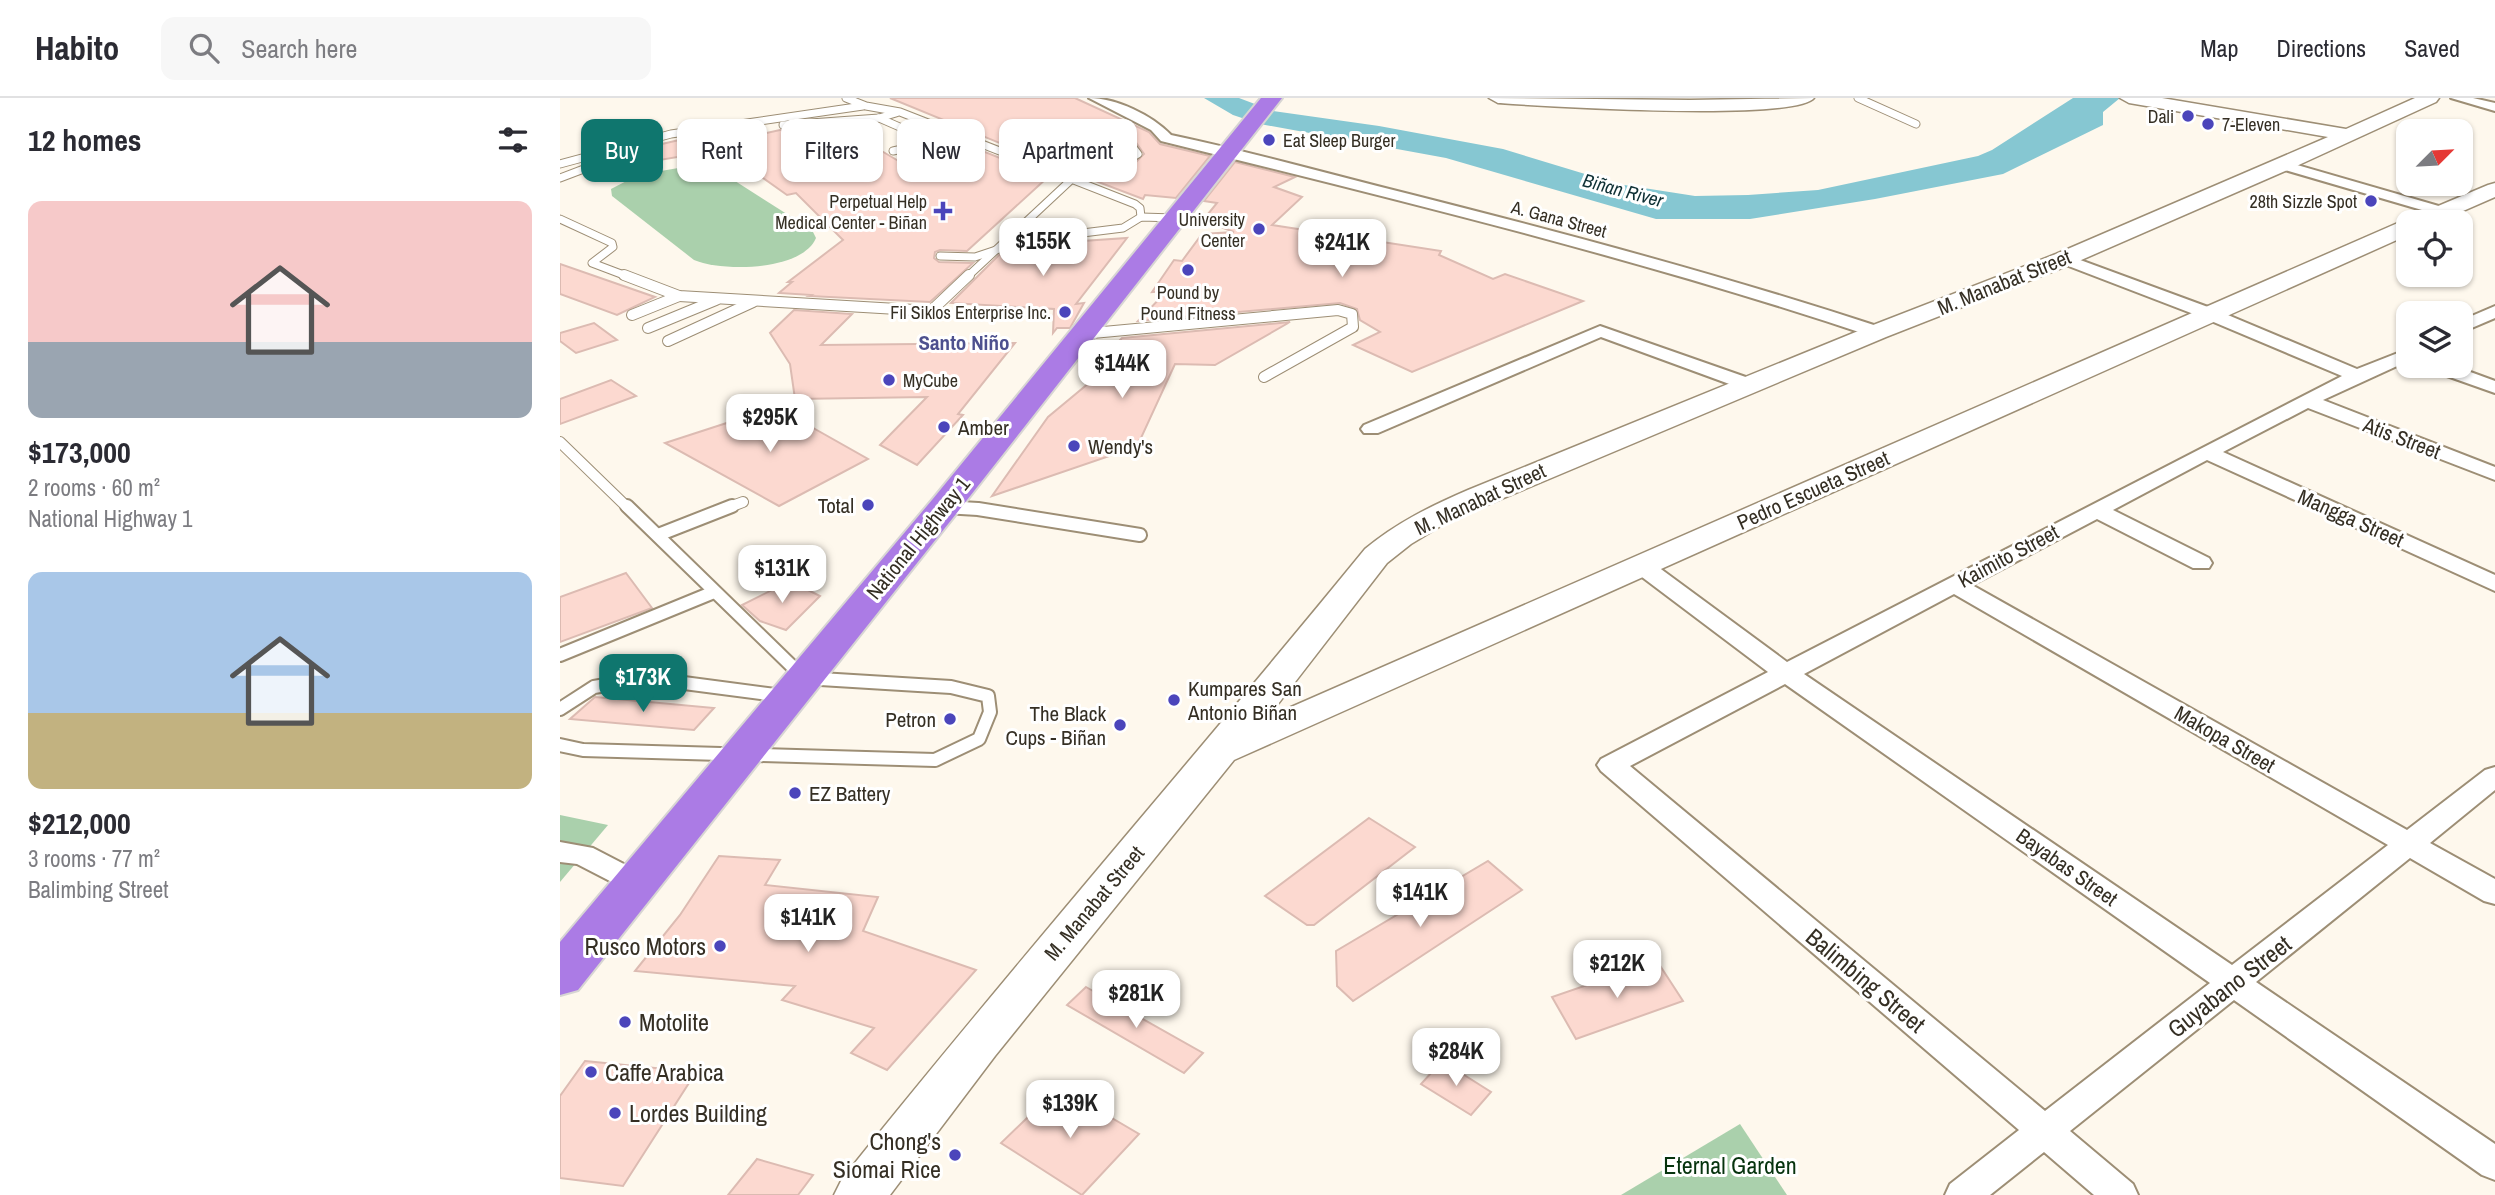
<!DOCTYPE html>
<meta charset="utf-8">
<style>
body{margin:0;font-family:"Archivo Narrow",sans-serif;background:#f7f7f7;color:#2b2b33;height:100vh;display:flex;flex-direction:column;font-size:26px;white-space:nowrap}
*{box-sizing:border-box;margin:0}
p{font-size:23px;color:#7c7c81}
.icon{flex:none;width:38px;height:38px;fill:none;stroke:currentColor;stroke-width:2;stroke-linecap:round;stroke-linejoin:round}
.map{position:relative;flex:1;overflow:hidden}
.details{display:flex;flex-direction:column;background:#fff;width:560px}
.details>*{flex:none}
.banner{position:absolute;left:21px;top:21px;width:665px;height:63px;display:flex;gap:14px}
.needle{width:46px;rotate:66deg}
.fabs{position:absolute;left:1836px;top:21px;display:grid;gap:14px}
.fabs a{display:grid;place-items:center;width:77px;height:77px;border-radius:14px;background:#fff;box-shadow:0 2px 5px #0004;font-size:35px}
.price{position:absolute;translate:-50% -60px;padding:0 16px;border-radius:14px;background:#fff;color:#222;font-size:23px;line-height:46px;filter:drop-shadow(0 2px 4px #0008)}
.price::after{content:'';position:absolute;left:50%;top:42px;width:21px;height:16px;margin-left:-10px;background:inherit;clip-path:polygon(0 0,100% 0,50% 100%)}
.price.current{background:#0f766e;color:#fff}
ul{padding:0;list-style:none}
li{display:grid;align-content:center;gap:14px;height:371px;padding:0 28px}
li span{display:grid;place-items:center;height:217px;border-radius:14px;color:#555}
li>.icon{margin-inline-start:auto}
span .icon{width:126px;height:126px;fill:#fffc;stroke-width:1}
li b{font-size:30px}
h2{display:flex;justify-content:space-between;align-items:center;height:84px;padding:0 28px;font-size:30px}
.pill{padding:0 24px;border-radius:14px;background:#fff;box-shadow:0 2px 5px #0004;font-size:24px;line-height:63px}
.pill.current{background:#0f766e;color:#fff}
header{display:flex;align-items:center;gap:42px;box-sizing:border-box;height:98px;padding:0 35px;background:#fff;border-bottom:2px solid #e1e1e2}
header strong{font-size:33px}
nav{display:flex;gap:38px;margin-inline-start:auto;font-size:24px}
.search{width:490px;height:63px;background:#f7f7f7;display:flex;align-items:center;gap:18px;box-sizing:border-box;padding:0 24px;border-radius:14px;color:#7c7c81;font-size:26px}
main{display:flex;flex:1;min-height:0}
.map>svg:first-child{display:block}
</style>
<header>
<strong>Habito</strong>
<div class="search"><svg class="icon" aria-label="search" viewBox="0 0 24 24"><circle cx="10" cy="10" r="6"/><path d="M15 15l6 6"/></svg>Search here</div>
<nav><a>Map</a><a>Directions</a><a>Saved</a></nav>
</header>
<main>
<section class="details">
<h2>12 homes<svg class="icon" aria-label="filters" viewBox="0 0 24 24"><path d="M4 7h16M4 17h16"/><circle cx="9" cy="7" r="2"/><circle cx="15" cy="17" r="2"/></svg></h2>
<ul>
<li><span style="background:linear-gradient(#f6c9c9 65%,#9aa5b1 0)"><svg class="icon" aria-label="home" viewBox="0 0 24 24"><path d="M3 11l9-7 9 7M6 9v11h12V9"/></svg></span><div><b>$173,000</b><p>2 rooms · 60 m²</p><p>National Highway 1</p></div></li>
<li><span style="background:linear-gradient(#a9c7e8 65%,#c2b280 0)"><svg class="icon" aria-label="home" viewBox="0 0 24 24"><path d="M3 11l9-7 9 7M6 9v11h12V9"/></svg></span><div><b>$212,000</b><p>3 rooms · 77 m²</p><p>Balimbing Street</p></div></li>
</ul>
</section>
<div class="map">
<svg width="1935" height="1097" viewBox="0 0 1935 1097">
<rect width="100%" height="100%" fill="#fef8ed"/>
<g fill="#aad0ac">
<path d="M124,69H144L161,74L252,132L256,140C242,173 163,174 134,162L52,98L51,91L78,77Z"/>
<polygon points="0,717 48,727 0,784"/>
<polygon points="1180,1026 1227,1097 1061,1097"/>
</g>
<polygon fill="#86c7d2" points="644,0 679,0 713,13 819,28 943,51 1058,86 1135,98 1188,97 1258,92 1418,58 1432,52 1513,0 1560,0 1543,14 1543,27 1443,76 1315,101 1190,121 1096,121 886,60 700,26 673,17"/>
<g fill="#fcd9d0" stroke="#dcbbb2" stroke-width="2">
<polygon points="330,0 515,0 589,34 600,46 650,58 616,100 585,97 583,101 504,71 522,65 550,71 574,66 584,56 572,39 486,64"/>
<polygon points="281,29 347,68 420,52 488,79 407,153 380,152 375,154 374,160 379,164 413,165 370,204 249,198 251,197 219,195 232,184 228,184 283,142 236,95 227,97 186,68 179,70 153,53 82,65 76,52 132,39 166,44 220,32"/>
<polygon points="675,64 735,79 714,89 742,99 712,127 881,153 879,157 933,181 945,176 1023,203 852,274 793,247 820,234 800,222 797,211 780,205 578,223 607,193 592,194 614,162 622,163 642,136 674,134 650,125 656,117 648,116 657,105 644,103"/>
<polygon points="567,140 516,206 524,205 510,230 497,230 493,235 494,211 391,205 439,157 493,145"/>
<polygon points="0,166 95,199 57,217 0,196"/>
<polygon points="234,212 292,216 261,247 455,245 398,316 403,317 357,367 320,347 367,299 235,301 230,266 210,235"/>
<polygon points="730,224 655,267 615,266 581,340 573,350 432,398 488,319 553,265 538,265 562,240"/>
<polygon points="34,225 57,242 16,255 0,243 0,235"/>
<polygon points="51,282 76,298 0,326 0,301"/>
<polygon points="216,309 308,361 219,408 105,345"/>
<polygon points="66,475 92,510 0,544 0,499"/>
<polygon points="230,483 260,498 226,532 200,523 182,507"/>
<polygon points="35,599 154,610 134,632 10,621"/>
<polygon points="809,720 855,749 754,827 747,827 705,798"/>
<polygon points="159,758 220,762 205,787 318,799 303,833 416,872 327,972 291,955 314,930 222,902 235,888 75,873 120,817"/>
<polygon points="928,763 962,792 793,903 777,888 776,853"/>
<polygon points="1097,863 1123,903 1016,941 992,899"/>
<polygon points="526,889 643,955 624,975 507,907"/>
<polygon points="25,963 136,974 63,1088 0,1080 0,998"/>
<polygon points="882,963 931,994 911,1017 861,986"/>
<polygon points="499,989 579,1036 522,1097 441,1045"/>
<polygon points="197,1061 253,1077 238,1097 168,1097"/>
</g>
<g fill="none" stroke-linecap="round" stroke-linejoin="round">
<defs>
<g id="lane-far2">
<polyline points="286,0 306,8 340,14 575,106 580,110 581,119"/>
<polyline points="1298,0 1356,26"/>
<polyline points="319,20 374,44 333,53"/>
<polyline points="223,27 319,20 336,15"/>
<path d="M569,44L578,56C560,69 542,67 522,59Z"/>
<polyline points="0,66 111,36 303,8"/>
<polyline points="485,71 522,59"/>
<polyline points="0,80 29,69"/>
<polyline points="0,121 52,145 53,149 32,165 69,179"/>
<polyline points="380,158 415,159 466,142 563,130 581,119 615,120"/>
<polyline points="407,179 512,81"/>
</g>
<g id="lane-far1">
<polyline points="64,177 119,198 371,213 409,177"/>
<polyline points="72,217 119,198"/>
<polyline points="88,230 156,202"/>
<polyline points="522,236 778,212 792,216 793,229 704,279"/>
<polyline points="108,243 193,204"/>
<polyline points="0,344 68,410"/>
<polyline points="384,409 403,410"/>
<polyline points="167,410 183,404"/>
</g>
<g id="lane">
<polyline points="384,409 418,411 580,437"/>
<polyline points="98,437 172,408"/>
<polyline points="0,557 154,494"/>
<polyline points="0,611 34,589 86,580 223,598"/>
<polyline points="0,647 23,652 375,662 419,641 430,614 428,598 391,589 244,580 67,408"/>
</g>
<g id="street">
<path d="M529,0C556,0 592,17 611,37C692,54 772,77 853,97C1011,137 1168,179 1323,230L1326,234L1323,238H1311C1078,160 839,102 601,43L591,32Z"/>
<polygon points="1891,0 1913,0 1935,5 1935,13"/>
<polygon points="1723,63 1889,111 1892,114 1889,117 1879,117 1718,70 1716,67"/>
<path d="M1504,156L1656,212L1797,271L1848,251V263L1763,302L1935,369V382L1748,310L1663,354L1935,477V493L1647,362L1553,412L1649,460L1652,465L1649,470H1633L1537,421L1412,487L1847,732L1925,672L1935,669V692L1870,745L1935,781V806L1924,803L1850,760L1696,884L1935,1046V1082L1922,1077L1674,902L1510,1033L1573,1086L1578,1097H1534L1484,1054L1430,1097H1385L1390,1086L1459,1032L1041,673L1037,667L1041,661L1208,574L1074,473L1071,468L1074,463H1090L1227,564L1782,278L1644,220L1498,164L1496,161L1498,158ZM1394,496L1828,747L1672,867L1244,576ZM1225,586L1650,885L1485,1013L1070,668Z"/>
<polygon points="1935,208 1935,220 1900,235 1900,223"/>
<polygon points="1040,228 1197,283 1199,287 1197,291 1183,291 1041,239 818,335 804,335 801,331 804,327"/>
<polygon points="1868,268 1894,268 1935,283 1935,295 1870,272"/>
<polygon points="0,744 33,750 87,778 92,786 87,794 77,797 17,766 0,764"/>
</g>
<g id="secondary">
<path d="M929,0L1130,2L1254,0C1234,24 981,8 938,5Z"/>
<path d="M1560,0H1602L1786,31L1855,0H1879L1876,4L1730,71L1512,166L1326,239L889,423L851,446L827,465L708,619L1840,124L1850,123L1852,119L1928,87L1935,85V99L1878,124H1848V137L674,662L435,958L330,1097H274L282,1081C452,868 632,663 805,451C836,425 871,408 908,392L1308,229L1496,156L1768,39L1569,5Z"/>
</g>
<polygon id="highway" points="701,0 722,0 396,416 18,892 0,897 0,844 372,402"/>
</defs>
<use href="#lane-far2" stroke="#9d8e75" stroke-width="9"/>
<use href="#lane-far1" stroke="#9d8e75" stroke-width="12"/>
<use href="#lane" stroke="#9d8e75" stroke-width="16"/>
<use href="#street" stroke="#9d8e75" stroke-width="4"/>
<use href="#secondary" stroke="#9d8e75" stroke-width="3"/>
<use href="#highway" stroke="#d7d5d3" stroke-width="4"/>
<use href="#lane-far2" stroke="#fff" stroke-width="7"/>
<use href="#lane-far1" stroke="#fff" stroke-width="10"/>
<use href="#lane" stroke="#fff" stroke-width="12"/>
<use href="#street" fill="#fff" fill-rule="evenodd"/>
<use href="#secondary" fill="#fff" fill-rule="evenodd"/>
<use href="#highway" fill="#ab7be5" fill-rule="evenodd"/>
</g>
<g fill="#4b45bb" stroke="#fff" stroke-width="2.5">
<circle cx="1628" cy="18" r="7"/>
<circle cx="1648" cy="26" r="7"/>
<circle cx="709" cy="42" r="7"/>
<circle cx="1811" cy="103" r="7"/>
<path d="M379.5 102.5h7v7h7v7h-7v7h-7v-7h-7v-7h7z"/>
<circle cx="699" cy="131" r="7"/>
<circle cx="628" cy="172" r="7"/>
<circle cx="505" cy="214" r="7"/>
<circle cx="329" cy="282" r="7"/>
<circle cx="384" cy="329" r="7"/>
<circle cx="514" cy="348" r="7"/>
<circle cx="308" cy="407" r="7"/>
<circle cx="614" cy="602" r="7"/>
<circle cx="390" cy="621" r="7"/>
<circle cx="560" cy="627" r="7"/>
<circle cx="235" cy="695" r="7"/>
<circle cx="160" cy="848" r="7"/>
<circle cx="65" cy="924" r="7"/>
<circle cx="31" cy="974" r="7"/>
<circle cx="55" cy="1015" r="7"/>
<circle cx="395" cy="1057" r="7"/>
</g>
<g text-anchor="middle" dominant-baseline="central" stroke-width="6" stroke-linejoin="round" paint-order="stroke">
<g font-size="18" fill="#352f24" stroke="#fff" text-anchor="end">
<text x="1614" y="18">Dali</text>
<text x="1662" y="26" text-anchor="start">7-Eleven</text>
<text x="723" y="42" text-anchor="start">Eat Sleep Burger</text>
<text x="367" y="103">Perpetual Help<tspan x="367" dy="21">Medical Center - Biñan</tspan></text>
<text x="1797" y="103">28th Sizzle Spot</text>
<text x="685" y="121">University<tspan x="685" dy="21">Center</tspan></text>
<text x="628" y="194" text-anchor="middle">Pound by<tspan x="628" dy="21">Pound Fitness</tspan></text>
<text x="491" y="214">Fil Siklos Enterprise Inc.</text>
<text x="343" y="282" text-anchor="start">MyCube</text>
</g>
<g font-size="18" fill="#352f24" stroke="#fff">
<text transform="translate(999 121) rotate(15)">A. Gana Street</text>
</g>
<g font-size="19" font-style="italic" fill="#0f3035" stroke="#fff">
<text transform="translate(1063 92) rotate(15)">Biñan River</text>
</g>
<g font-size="21" fill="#352f24" stroke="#fff">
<text transform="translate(1444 184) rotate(-22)">M. Manabat Street</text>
<text transform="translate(1842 340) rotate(21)">Atis Street</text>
<text transform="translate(1253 392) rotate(-24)">Pedro Escueta Street</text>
<text transform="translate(920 401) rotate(-25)">M. Manabat Street</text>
<text transform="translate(1791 420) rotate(24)">Mangga Street</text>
<text transform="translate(358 440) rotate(-51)">National Highway 1</text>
<text transform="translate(1448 458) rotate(-28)">Kaimito Street</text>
<text transform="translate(1665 641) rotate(30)">Makopa Street</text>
<text transform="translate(1507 769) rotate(35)">Bayabas Street</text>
<text transform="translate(534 805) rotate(-50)">M. Manabat Street</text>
</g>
<g font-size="21" font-weight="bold" fill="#4d508e" stroke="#fff">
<text x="404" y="244">Santo Niño</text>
</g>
<g font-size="21" fill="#352f24" stroke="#fff" text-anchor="start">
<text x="398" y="329">Amber</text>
<text x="528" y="348">Wendy's</text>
<text x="294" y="407" text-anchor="end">Total</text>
<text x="628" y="590">Kumpares San<tspan x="628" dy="24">Antonio Biñan</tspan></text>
<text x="546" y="615" text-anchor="end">The Black<tspan x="546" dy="24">Cups - Biñan</tspan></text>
<text x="376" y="621" text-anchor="end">Petron</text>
<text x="249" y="695">EZ Battery</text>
</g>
<g font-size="24" fill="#352f24" stroke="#fff" text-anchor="start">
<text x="146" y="848" text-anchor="end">Rusco Motors</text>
<text x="79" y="924">Motolite</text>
<text x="45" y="974">Caffe Arabica</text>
<text x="69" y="1015">Lordes Building</text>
<text x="381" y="1043" text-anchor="end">Chong's<tspan x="381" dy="28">Siomai Rice</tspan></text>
</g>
<g font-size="24" fill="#352f24" stroke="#fff">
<text transform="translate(1306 882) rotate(40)">Balimbing Street</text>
<text transform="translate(1669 888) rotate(-38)">Guyabano Street</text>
</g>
<g font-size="24" fill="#06330e" stroke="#fff">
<text x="1170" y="1067">Eternal Garden</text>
</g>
</g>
</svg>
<div class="fabs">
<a><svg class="needle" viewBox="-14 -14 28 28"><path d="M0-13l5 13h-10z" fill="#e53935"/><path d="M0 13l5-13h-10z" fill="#7c7c81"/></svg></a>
<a><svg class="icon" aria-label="locate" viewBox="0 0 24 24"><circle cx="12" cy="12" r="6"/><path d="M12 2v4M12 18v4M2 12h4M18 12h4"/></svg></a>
<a><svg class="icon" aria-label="layers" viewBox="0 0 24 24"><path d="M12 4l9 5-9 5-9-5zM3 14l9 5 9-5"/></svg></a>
</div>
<b class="price" style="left:483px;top:180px">$155K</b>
<b class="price" style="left:782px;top:181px">$241K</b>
<b class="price" style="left:562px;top:302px">$144K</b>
<b class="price" style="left:210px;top:356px">$295K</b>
<b class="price" style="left:222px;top:507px">$131K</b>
<b class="price current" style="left:83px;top:616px">$173K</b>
<b class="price" style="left:860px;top:831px">$141K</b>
<b class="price" style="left:248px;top:856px">$141K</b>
<b class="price" style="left:1057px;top:902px">$212K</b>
<b class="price" style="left:576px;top:932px">$281K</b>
<b class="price" style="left:896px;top:990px">$284K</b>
<b class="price" style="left:510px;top:1042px">$139K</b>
<div class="banner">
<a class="pill current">Buy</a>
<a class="pill">Rent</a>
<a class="pill">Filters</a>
<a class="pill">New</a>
<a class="pill">Apartment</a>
</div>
</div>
</main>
